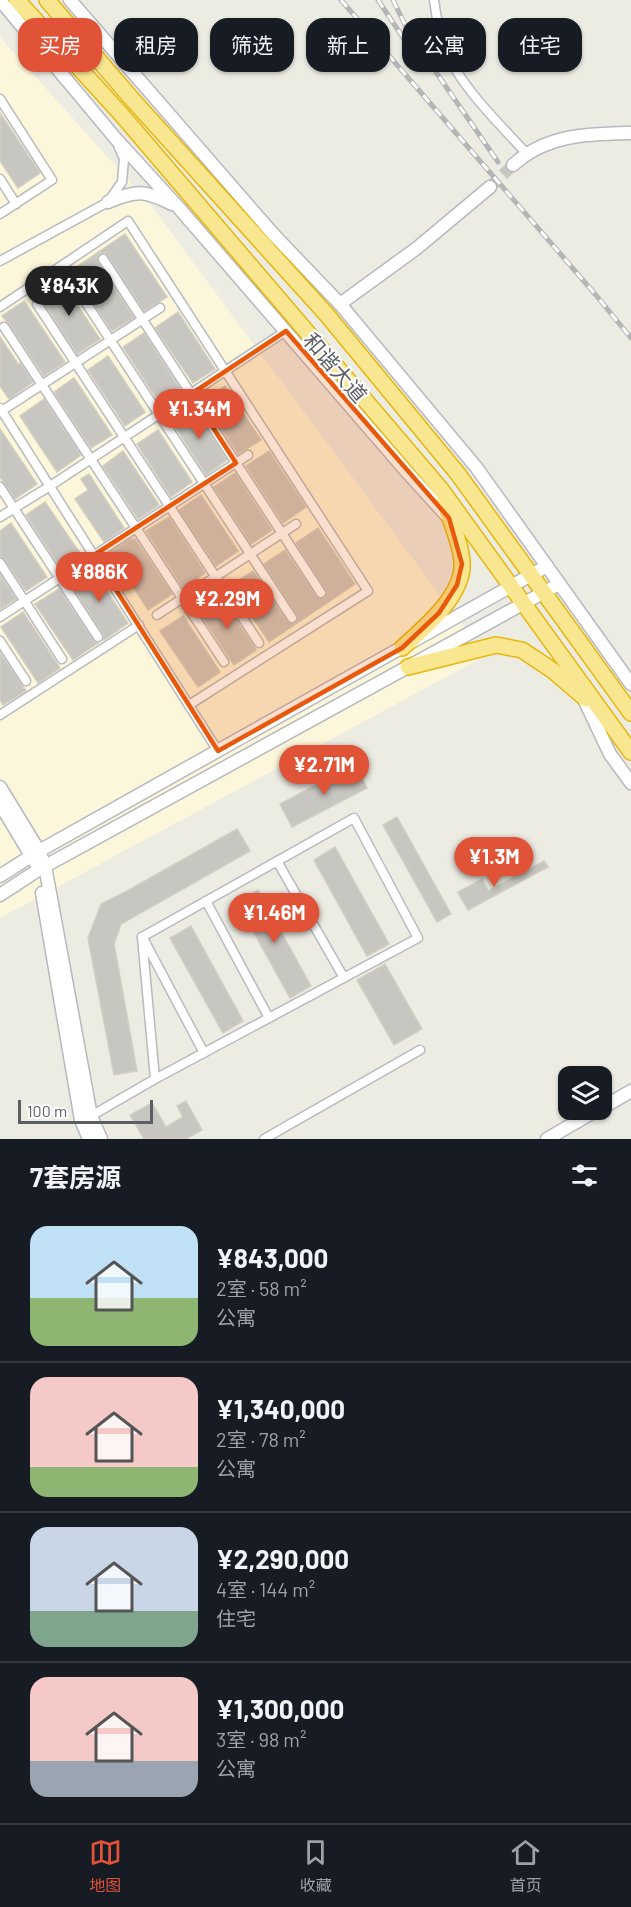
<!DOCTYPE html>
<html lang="zh">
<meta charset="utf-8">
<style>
body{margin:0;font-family:Barlow,"Noto Sans SC",sans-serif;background:#242831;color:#f1f3f6;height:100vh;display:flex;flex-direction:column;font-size:22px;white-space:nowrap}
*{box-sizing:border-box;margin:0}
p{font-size:20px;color:#9ea1a6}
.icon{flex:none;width:33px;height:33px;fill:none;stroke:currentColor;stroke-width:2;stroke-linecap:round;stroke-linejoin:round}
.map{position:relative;height:1139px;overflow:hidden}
.side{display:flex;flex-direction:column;background:#171b24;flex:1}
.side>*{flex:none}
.banner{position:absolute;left:18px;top:18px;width:596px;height:54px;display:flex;gap:12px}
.fabs{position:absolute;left:558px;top:1066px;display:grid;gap:12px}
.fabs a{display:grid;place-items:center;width:54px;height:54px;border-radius:12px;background:#171b24;box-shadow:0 2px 4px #0004;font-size:30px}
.scale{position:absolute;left:18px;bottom:15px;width:135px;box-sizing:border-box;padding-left:6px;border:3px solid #5b5e63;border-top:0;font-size:16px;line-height:21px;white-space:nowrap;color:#5b5e63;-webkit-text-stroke:4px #fff;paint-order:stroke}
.price{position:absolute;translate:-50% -51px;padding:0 14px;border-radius:21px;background:#e15336;color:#fff;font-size:20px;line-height:39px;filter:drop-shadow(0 2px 3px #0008)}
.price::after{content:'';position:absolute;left:50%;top:36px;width:18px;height:14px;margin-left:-9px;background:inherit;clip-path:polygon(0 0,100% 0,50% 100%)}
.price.active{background:#222;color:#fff}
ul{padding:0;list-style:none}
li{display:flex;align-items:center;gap:18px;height:150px;padding:0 30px}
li+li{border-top:2px solid #363941}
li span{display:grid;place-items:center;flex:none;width:168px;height:120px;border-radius:18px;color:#555}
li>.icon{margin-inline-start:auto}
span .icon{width:72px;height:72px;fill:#fffc;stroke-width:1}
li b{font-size:26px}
h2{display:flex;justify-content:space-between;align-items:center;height:72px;padding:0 30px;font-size:26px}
.tag{padding:0 21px;border-radius:18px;background:#171b24;box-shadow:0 2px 4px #0004;font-size:21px;line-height:54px}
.tag.active{background:#e15336;color:#fff}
.menu{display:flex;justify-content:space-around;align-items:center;height:84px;border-top:2px solid #363941;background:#171b24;font-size:16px;color:#9ea1a6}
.menu a{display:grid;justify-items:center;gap:3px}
.menu .active{color:#e15336}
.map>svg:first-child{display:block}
</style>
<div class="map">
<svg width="631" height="1139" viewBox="0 0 631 1139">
<rect width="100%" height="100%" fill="#edece3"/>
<polygon fill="#fcf7da" points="0,37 152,207 485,656 0,918"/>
<g fill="#c8c6c0" stroke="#d2cec2" stroke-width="1.5">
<polygon points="0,113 40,173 18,188 0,161"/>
<polygon points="125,234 167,297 144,311 108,256 105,253 100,253 97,257 98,262 134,318 112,331 72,270"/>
<polygon points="60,279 100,339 77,354 38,294"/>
<polygon points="24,301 65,362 44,376 9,324 2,316"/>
<polygon points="178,312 215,369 193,383 155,328"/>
<polygon points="144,333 181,390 160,404 123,347"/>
<polygon points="0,337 18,364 20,363 33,382 9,399 0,386"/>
<polygon points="108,356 145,412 125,426 88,370"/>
<polygon points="74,378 112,435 91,448 54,392"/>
<polygon points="225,386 261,440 238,454 203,400"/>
<polygon points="44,399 81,455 57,472 20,416"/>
<polygon points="192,406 227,460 206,475 171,420"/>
<polygon points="0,429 37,484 15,499 0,477"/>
<polygon points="158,430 192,482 171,497 137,444"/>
<polygon points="123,451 159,505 138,519 103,466"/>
<polygon points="269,451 306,507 283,523 246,466"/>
<polygon points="235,473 272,530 251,544 214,487"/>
<polygon points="89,474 124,528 104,542 75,499 88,490 81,479"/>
<polygon points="201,495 238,551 216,566 179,510"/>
<polygon points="45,502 82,556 61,569 26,515"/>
<polygon points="169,517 205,573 183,588 146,531"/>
<polygon points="11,523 47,577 26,591 5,560 0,557 0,531"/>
<polygon points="318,528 355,584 269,642 231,585 253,571 287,621 292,624 296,623 298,618 297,615 264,564 285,550 316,596 321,599 325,598 327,593 326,590 296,543"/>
<polygon points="131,539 135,539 172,594 148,610 111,552"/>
<polygon points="91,567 128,623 104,640 103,634 69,581"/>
<polygon points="0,575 16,599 0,609"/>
<polygon points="59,589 93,640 98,643 73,660 35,604"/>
<polygon points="219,594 256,650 234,665 197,609"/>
<polygon points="23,612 60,668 38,683 1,627"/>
<polygon points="183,616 220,672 198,687 160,631"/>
<polygon points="0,653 26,691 3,705 0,700"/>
<polygon points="355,764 367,788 292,827 280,804"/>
<polygon points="397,817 451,914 437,922 383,825"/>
<polygon points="237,829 250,851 121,924 114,944 137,1071 114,1075 88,938 101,904 127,891"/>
<polygon points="335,847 389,944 367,956 314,860"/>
<polygon points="544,861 548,867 468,910 458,892 482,879 488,891"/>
<polygon points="258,890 311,986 290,998 237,902"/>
<polygon points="191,926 243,1021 223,1033 170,938"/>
<polygon points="385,964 422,1029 394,1045 357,980"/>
<polygon points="186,1101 202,1130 186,1139 144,1139 130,1115 152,1103 166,1127 183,1117 177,1106"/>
</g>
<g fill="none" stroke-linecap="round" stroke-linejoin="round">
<polyline stroke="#c8c8c3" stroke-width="12" stroke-dasharray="12 6" stroke-linecap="butt" points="490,187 513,165"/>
<defs>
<g id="street">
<path d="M434,0C436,14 438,28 442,41C456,83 497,121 526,153"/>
<polyline points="0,99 52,180 0,214"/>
<polyline points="0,179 16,204"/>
<polyline points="103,259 321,593"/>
<polyline points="0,261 108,202 122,182 124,159 118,145"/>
<polyline points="73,283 292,618"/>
<polyline points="37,304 259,643"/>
<polyline points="0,307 128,221 368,591 189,705"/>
<polyline points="4,327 224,662"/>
<polyline points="0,408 218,751"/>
<polyline points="0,412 160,308"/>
<polyline points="0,487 98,637"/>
<polyline points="0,517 50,486 286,331"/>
<polyline points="0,563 62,659"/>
<polyline points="157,615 296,524"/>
<polyline points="0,617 248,455"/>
<polyline points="0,641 26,681"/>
<polyline points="0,715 139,625"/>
<polyline points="277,861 344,978"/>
<polyline points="206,901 269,1018"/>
<polyline points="142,937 155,1079"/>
<polyline points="144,940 204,1053"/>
<polyline points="91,1116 155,1079 418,938 354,818 142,937"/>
<polyline points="264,1139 420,1050"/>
</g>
<g id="secondary">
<polyline points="0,0 116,139 179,208 407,472 447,516"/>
<polyline points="70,0 273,234 340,304 476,467 631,684"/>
<path d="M513,165C547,134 588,134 631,133"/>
<path d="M108,202C136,190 145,190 172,204"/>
<polyline points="340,304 417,248 490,187"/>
<polyline points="581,693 610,754 631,783"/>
<polyline points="0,787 39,851 45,866 91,1116 101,1139"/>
<polyline points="0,804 35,862"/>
<polyline points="0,876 39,851 547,566"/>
<polyline points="42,893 81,1120 89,1139"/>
<polyline points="0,895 38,870 559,584"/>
<polyline points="602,1108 631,1091"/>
<polyline points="547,1139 597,1110"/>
</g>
<g id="highway">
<polyline points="17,0 121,114 440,488 631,752"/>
<polyline points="47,0 132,99 327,315 458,474 631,713"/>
<path d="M402,648C424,628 465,595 462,561C460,541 451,522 444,502"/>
<polyline points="408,667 496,645 522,650 552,670 586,699"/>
</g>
</defs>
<use href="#street" stroke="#b8babf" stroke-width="11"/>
<use href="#secondary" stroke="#b7b9bf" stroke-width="15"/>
<use href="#highway" stroke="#e7b60a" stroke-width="18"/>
<use href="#street" stroke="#fff" stroke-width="8"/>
<use href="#secondary" stroke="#fff" stroke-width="12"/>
<use href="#highway" stroke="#f8e790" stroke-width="15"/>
<defs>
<g id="rail">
<polyline points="341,0 595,294 631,338"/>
<polyline points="378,0 406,42"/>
<polyline points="393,0 409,33 498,162"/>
</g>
</defs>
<use href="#rail" stroke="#b4b5b5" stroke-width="5"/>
<use href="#rail" stroke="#fff" stroke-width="3" stroke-dasharray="9" stroke-linecap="butt"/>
</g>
<path fill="#e8590c" fill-opacity="0.2" stroke="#e8590c" stroke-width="4.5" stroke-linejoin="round" d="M286,331L449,518L462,564L457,585L439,613L402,648L218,751L94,555L236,463L191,394Z"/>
<g text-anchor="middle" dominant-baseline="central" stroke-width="4.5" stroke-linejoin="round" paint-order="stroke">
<g font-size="21" fill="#5b5e63" stroke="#fff">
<text transform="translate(336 367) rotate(49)">和谐大道</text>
</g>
</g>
</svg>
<div class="fabs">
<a><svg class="icon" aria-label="layers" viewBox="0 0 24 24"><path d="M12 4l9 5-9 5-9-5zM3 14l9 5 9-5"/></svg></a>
</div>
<div class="scale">100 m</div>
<b class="price active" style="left:69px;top:317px">¥843K</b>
<b class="price" style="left:199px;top:440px">¥1.34M</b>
<b class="price" style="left:99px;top:603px">¥886K</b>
<b class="price" style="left:227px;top:630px">¥2.29M</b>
<b class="price" style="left:324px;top:796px">¥2.71M</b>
<b class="price" style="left:494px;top:888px">¥1.3M</b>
<b class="price" style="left:274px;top:944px">¥1.46M</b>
<div class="banner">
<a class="tag active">买房</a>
<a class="tag">租房</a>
<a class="tag">筛选</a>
<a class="tag">新上</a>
<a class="tag">公寓</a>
<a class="tag">住宅</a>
</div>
</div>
<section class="side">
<h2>7套房源<svg class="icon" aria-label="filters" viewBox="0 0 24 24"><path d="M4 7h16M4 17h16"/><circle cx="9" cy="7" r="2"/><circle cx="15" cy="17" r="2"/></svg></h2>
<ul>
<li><span style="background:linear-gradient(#bfe0f5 60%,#8fb573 0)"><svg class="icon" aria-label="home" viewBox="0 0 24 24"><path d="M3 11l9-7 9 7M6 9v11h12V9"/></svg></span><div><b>¥843,000</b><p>2室 · 58 m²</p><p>公寓</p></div></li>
<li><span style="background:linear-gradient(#f6c9c9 75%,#8fb573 0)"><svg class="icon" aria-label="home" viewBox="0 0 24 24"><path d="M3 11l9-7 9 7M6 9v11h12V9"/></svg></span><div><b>¥1,340,000</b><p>2室 · 78 m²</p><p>公寓</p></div></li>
<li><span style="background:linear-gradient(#c9d6e8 70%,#7fa58c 0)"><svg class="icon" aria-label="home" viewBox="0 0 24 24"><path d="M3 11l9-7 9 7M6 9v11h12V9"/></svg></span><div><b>¥2,290,000</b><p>4室 · 144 m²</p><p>住宅</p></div></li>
<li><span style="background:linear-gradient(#f6c9c9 70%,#9aa5b1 0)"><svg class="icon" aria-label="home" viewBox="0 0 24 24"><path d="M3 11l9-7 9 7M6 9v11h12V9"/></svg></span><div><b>¥1,300,000</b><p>3室 · 98 m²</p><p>公寓</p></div></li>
</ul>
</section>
<nav class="menu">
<a class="active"><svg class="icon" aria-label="map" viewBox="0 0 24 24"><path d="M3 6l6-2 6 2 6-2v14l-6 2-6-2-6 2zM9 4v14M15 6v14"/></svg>地图</a>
<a><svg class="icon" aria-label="saved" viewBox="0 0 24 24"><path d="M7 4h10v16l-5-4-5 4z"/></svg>收藏</a>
<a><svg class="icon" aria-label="home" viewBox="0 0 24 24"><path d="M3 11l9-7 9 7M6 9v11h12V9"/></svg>首页</a>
</nav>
